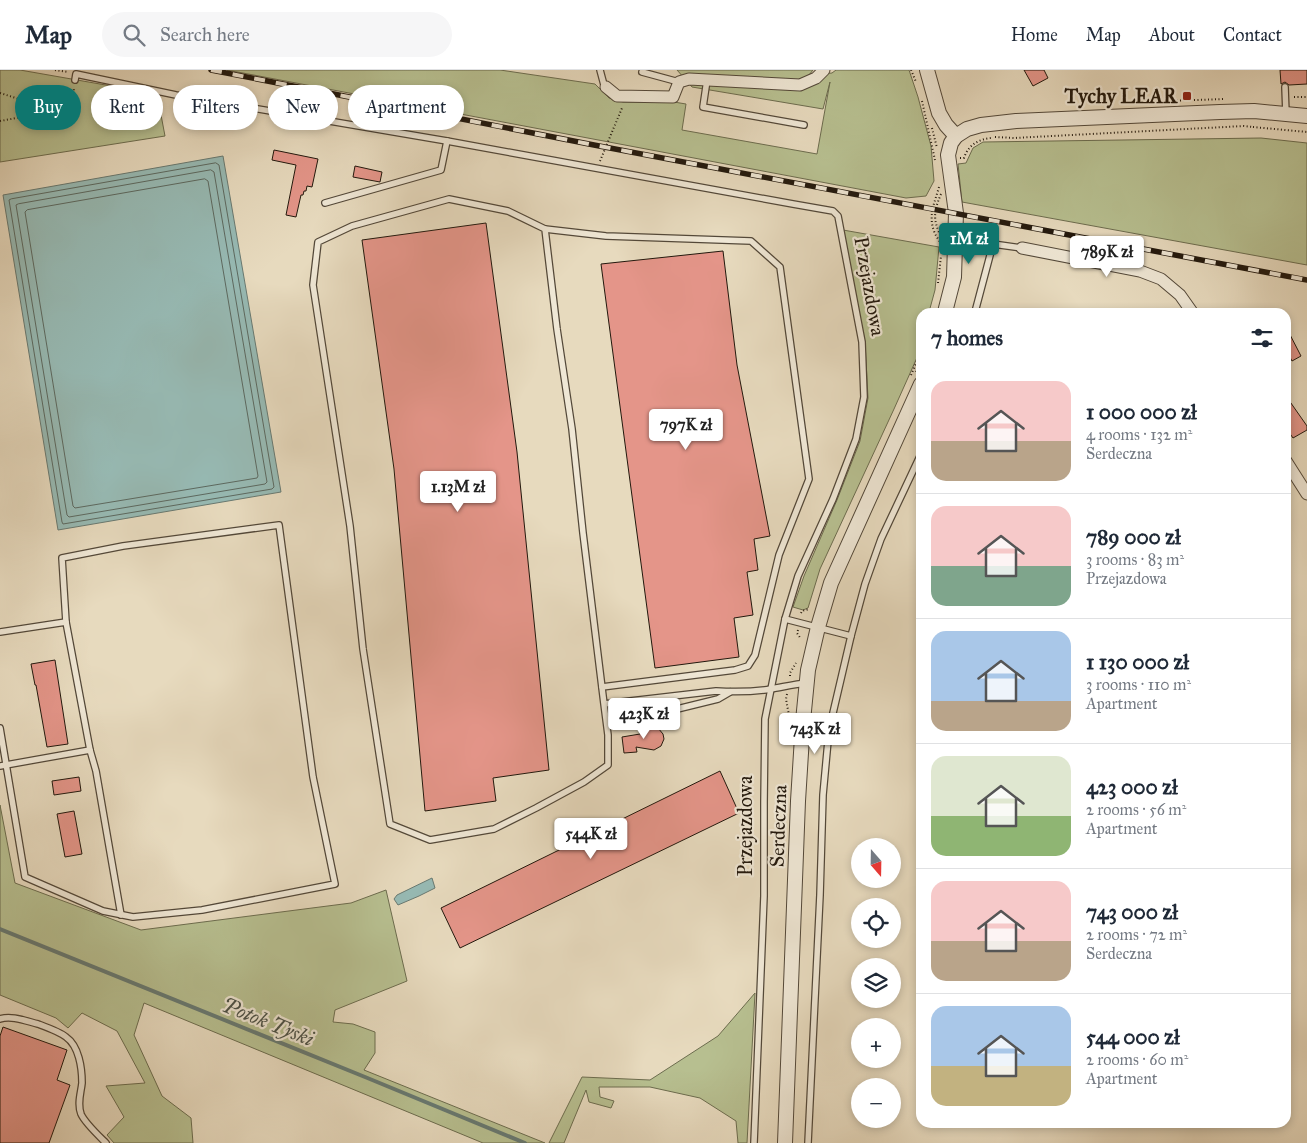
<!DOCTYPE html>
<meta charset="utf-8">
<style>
body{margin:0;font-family:"IM FELL Great Primer",serif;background:#f6f6f7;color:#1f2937;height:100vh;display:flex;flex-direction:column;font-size:19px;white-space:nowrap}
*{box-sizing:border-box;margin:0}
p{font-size:16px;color:#747a83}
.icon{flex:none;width:28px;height:28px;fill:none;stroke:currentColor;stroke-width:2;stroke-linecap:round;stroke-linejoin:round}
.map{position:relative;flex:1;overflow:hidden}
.side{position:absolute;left:916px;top:238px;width:375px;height:820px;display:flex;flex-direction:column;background:#fff;border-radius:15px;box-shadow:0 2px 8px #0003}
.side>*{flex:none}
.banner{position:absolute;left:15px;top:15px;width:475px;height:45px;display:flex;gap:10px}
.needle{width:32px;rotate:160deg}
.buttons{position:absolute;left:851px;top:768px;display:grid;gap:10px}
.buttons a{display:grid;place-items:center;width:50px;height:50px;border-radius:50%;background:#fff;box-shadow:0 2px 8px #0003;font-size:25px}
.price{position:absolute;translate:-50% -42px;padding:0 11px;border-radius:5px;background:#fff;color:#222;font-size:16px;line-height:32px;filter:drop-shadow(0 1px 2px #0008)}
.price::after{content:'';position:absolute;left:50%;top:30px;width:15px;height:11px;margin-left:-8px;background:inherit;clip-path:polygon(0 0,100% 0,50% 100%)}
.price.active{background:#0f766e;color:#fff}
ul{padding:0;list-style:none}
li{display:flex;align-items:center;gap:15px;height:125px;padding:0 15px}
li+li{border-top:1px solid #e0e1e3}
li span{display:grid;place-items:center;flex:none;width:140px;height:100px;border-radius:15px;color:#555}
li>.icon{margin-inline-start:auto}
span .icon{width:60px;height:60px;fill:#fffc;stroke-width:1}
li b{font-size:21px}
h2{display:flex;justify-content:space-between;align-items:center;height:60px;padding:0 15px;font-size:21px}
.tag{padding:0 18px;border-radius:22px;background:#fff;box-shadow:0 2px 8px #0003;font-size:18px;line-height:45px}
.tag.active{background:#0f766e;color:#fff}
header{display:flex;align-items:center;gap:30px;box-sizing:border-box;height:70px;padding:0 25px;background:#fff;border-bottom:1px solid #e0e1e3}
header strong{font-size:24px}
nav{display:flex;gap:28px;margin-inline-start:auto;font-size:18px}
.search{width:350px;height:45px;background:#f6f6f7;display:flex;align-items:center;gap:12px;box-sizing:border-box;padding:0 18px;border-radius:28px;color:#747a83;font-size:19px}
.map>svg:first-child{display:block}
</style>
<header>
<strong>Map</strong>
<div class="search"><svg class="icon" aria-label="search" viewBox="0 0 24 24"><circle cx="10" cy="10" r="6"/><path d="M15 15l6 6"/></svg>Search here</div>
<nav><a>Home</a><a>Map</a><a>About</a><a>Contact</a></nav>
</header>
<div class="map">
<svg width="1307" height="1073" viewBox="0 0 1307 1073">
<rect width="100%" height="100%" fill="#e7dabe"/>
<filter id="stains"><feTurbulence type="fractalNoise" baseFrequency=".004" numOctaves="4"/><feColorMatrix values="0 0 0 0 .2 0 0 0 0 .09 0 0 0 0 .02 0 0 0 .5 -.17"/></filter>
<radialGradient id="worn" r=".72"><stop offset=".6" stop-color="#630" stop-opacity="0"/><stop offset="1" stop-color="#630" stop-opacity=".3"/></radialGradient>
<g fill="#b7bf90" stroke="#6c6c4e">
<polygon points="0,0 20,0 157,24 165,66 0,92"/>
<polygon points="227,0 500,0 595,14 609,28 623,32 674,32 686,34 682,60 817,84 830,12 823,39 692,17 677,0 813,0 809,5 832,3 836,0 909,0 918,27 931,76 934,111 926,126 906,128"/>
<polygon points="1261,68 1307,73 1307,195 962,132 958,94 966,93 973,78 983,72"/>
<polygon points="843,160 939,177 935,220 929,242 921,242 921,274 920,281 894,339 820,499 808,538 803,540 793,537 804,506 837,430 860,371 868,328 865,272"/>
<polygon points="0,735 15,813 141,860 351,833 386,820 407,911 335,940 333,952 353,954 375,962 375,983 364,1000 545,1073 483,1073 144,933 134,965 162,1026 191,1048 193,1073 114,1073 107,1065 124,1047 106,1016 145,1013 117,961 82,943 68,958 56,948 0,925"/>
<polygon points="755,923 747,1073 738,1073 736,1051 700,1028 650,1017 599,1017 600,1027 614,1031 611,1038 589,1032 586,1020 564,1073 549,1073 582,1007 650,1010 718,966"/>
</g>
<g fill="#97bab4" stroke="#687971">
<polygon points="223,86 281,422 58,460 3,125"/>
<polygon points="432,808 435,818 419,826 398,835 394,829 397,825"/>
</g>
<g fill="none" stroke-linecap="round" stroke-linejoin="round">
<g stroke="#5c6960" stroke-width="1">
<polygon points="216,93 219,95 274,417 272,419 63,454 62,452 9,130 11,129"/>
<polygon points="211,100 214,102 267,412 265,414 69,447 67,445 16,135 18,134"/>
<polygon points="205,109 208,111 258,406 257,408 75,438 73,436 25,142 27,140"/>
</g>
<polyline stroke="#687971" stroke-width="4" points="0,859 365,1007 525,1073"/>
</g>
<g fill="#e49589" stroke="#22180d">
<polygon points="1024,0 1044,0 1048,8 1033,16"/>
<polygon points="1280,0 1307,0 1307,14 1289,15 1285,12 1281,14"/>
<polygon points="274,80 318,89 312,117 307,116 306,121 304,121 303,125 301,125 296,147 286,145 296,95 272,90"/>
<polygon points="355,96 382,102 380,112 353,107"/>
<polygon points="486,153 517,382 549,700 493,708 496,731 425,741 394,399 362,170"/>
<polygon points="723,181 737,295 770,466 754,469 758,500 747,502 753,545 734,548 739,587 655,598 601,194"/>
<polygon points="1286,257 1301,286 1292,291 1286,280"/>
<polygon points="1286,326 1307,356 1307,360 1293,368 1286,358"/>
<polygon points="55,590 68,674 47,677 36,615 35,615 31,594"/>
<polygon points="650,656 658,658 663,664 664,669 661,676 654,680 636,677 637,682 624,683 622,667 640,664 643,660"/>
<polygon points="720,701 739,743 460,878 441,838"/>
<polygon points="79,707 81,721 54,725 52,711"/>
<polygon points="74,741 82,784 65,787 57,744"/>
<polygon points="3,957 67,980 57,1010 70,1015 49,1073 0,1073 0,966"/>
</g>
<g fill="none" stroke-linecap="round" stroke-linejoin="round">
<defs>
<g id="service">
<polyline points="600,0 604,15 606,17"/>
<polyline points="642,2 679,12"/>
<polyline points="75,10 76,4 176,25 447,71 793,134 833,141 838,146 862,272 864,327 856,369 833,429 798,506 785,549 765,649 764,732 764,826 754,1073"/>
<polyline points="707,10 703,37 804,55"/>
<polyline points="1285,17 1286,44"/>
<polyline points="325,133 441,100 447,71"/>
<polyline points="545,159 606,166 751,171 780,197 809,409 779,485 755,585 748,596 735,600 602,617"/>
<polyline points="975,242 993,174 1022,178"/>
<polyline points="785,549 851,566"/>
<polyline points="0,562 66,552 90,680 0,696"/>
<path d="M604,634L608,665V695L584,712L536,738L494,759L430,770L390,754L363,579L350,456L313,215L318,172L352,156L449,129L508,141L545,159L557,259L572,359L583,463L604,634L716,621C734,622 753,622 771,619C783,617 795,614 807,613"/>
<polyline points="607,650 633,644 665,642 718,629 730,622"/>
<polyline points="0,658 25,807 103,841 133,847 202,840 335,814 313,707 279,455 123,476 62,488 66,552"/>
<polyline points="90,680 96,701 121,845"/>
<path d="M0,949C11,945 26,951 38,954C46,957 60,962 66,967C79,976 82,998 82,1013C81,1023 77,1033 81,1044C85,1053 99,1066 106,1073"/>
<polyline points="808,1073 820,825 823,725 829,660 851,566 865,514 881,469 921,384"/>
</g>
<g id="minor">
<polyline points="606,17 617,26 673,27 679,12 689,9 800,15 816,8 824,0"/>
<polyline points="1022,178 1140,201 1161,209 1180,225 1192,242"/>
<polyline points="1286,391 1307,424"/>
</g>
<g id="tertiary">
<polyline points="927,0 939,43 946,55 956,66"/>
<polyline points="945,242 954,207 956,143 948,85 951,73 956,66 967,59 981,55 1016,51 1220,42 1254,41 1307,46"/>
<polyline points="785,1073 798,731 803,651 808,600 818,557 831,513 921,314"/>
</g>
</defs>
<use href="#service" stroke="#534839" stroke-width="8"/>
<use href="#minor" stroke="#534839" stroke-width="13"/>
<use href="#tertiary" stroke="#534839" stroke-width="16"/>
<g stroke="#22180d" stroke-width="2" stroke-dasharray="1 2.5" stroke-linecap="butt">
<polyline points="55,0 68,2"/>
<polyline points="911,0 916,12"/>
<polyline points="0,23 54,40"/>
<polyline points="1294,27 1307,27"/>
<polyline points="922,31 935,90"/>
<polyline points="1166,31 1224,29"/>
<polyline points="0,51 72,38 74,18"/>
<polyline points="1253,57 1307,62"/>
<polyline points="932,58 937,78"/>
<polyline points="995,67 1014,68 1244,56 1253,57"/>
<path d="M960,88H964C968,75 979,69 991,68"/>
<polyline points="600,91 622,38"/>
<path d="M939,117C935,132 928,145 934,161C936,167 940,171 942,176"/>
<path d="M941,124C933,143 933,150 942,169"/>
<polyline points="938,213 941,186"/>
<polyline points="916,302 921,290"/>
<polyline points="911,305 921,282"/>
<polyline points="801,543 802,541 809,539"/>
<polyline points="798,560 797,563 801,569"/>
<polyline points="790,606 790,603 796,593"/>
<polyline points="787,624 786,629 790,651"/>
</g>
<use href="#service" stroke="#efe7d5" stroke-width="5.5"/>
<use href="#minor" stroke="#efe7d5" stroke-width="11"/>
<use href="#tertiary" stroke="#efe7d5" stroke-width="14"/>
<defs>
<polyline id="rail" points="211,0 594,75 1307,210"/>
</defs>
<use href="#rail" stroke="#22180d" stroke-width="5.5"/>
<use href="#rail" stroke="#efe7d5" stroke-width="4" stroke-dasharray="11" stroke-linecap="butt"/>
</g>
<rect fill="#8f2418" stroke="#efe7d5" stroke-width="2" x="1182" y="21" width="10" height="10" rx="2.5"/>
<g text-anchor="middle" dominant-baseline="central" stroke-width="4.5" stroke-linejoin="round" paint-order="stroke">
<g font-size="20" font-weight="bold" fill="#22180d" stroke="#efe7d5" text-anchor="end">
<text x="1177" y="26">Tychy LEAR</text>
</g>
<g font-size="20" fill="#22180d" stroke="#efe7d5">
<text transform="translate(870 216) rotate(80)">Przejazdowa</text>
<text transform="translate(745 756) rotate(-90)">Przejazdowa</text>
<text transform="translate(778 756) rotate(-88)">Serdeczna</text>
</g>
<g font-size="21" font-style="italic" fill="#4b5147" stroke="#efe7d5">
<text transform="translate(268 952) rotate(22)">Potok Tyski</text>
</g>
</g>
<rect width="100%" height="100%" filter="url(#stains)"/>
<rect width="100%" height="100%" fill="url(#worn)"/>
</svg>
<div class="buttons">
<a><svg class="needle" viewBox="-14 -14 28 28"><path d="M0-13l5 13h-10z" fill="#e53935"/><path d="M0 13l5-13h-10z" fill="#747a83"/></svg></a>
<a><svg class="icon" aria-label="locate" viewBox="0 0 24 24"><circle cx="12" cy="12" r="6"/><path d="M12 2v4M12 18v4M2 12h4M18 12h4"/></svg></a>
<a><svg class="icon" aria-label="layers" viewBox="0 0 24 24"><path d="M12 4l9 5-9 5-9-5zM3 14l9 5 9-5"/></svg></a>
<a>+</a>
<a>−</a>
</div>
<b class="price active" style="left:969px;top:195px">1M zł</b>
<b class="price" style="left:1107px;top:208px">789K zł</b>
<b class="price" style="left:686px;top:381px">797K zł</b>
<b class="price" style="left:458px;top:443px">1.13M zł</b>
<b class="price" style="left:644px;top:670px">423K zł</b>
<b class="price" style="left:815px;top:685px">743K zł</b>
<b class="price" style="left:591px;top:790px">544K zł</b>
<div class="banner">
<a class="tag active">Buy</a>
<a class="tag">Rent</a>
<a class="tag">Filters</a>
<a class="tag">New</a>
<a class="tag">Apartment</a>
</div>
<section class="side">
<h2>7 homes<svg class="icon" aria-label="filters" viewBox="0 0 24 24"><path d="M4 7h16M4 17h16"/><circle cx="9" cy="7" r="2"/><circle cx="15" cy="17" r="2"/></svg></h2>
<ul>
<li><span style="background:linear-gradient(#f6c9c9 60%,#b9a48a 0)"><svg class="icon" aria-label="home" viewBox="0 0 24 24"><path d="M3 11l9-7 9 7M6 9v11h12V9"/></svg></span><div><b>1 000 000 zł</b><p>4 rooms · 132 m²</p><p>Serdeczna</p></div></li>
<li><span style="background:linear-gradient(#f6c9c9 60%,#7fa58c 0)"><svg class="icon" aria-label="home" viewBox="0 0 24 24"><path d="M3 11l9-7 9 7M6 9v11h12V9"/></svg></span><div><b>789 000 zł</b><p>3 rooms · 83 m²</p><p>Przejazdowa</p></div></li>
<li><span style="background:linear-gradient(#a9c7e8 70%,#b9a48a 0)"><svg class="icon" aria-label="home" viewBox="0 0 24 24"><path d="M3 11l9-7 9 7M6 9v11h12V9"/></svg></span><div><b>1 130 000 zł</b><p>3 rooms · 110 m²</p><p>Apartment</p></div></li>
<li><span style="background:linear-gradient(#dfe7d0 60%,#8fb573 0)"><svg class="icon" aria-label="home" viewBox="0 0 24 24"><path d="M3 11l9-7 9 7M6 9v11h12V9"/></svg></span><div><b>423 000 zł</b><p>2 rooms · 56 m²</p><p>Apartment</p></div></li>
<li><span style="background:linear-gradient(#f6c9c9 60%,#b9a48a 0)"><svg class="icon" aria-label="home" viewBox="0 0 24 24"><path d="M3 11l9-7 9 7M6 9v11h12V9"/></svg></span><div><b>743 000 zł</b><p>2 rooms · 72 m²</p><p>Serdeczna</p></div></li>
<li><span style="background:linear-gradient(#a9c7e8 60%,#c2b280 0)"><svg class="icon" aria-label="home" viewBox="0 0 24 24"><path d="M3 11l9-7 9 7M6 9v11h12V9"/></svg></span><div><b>544 000 zł</b><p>2 rooms · 60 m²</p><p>Apartment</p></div></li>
</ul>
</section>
</div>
